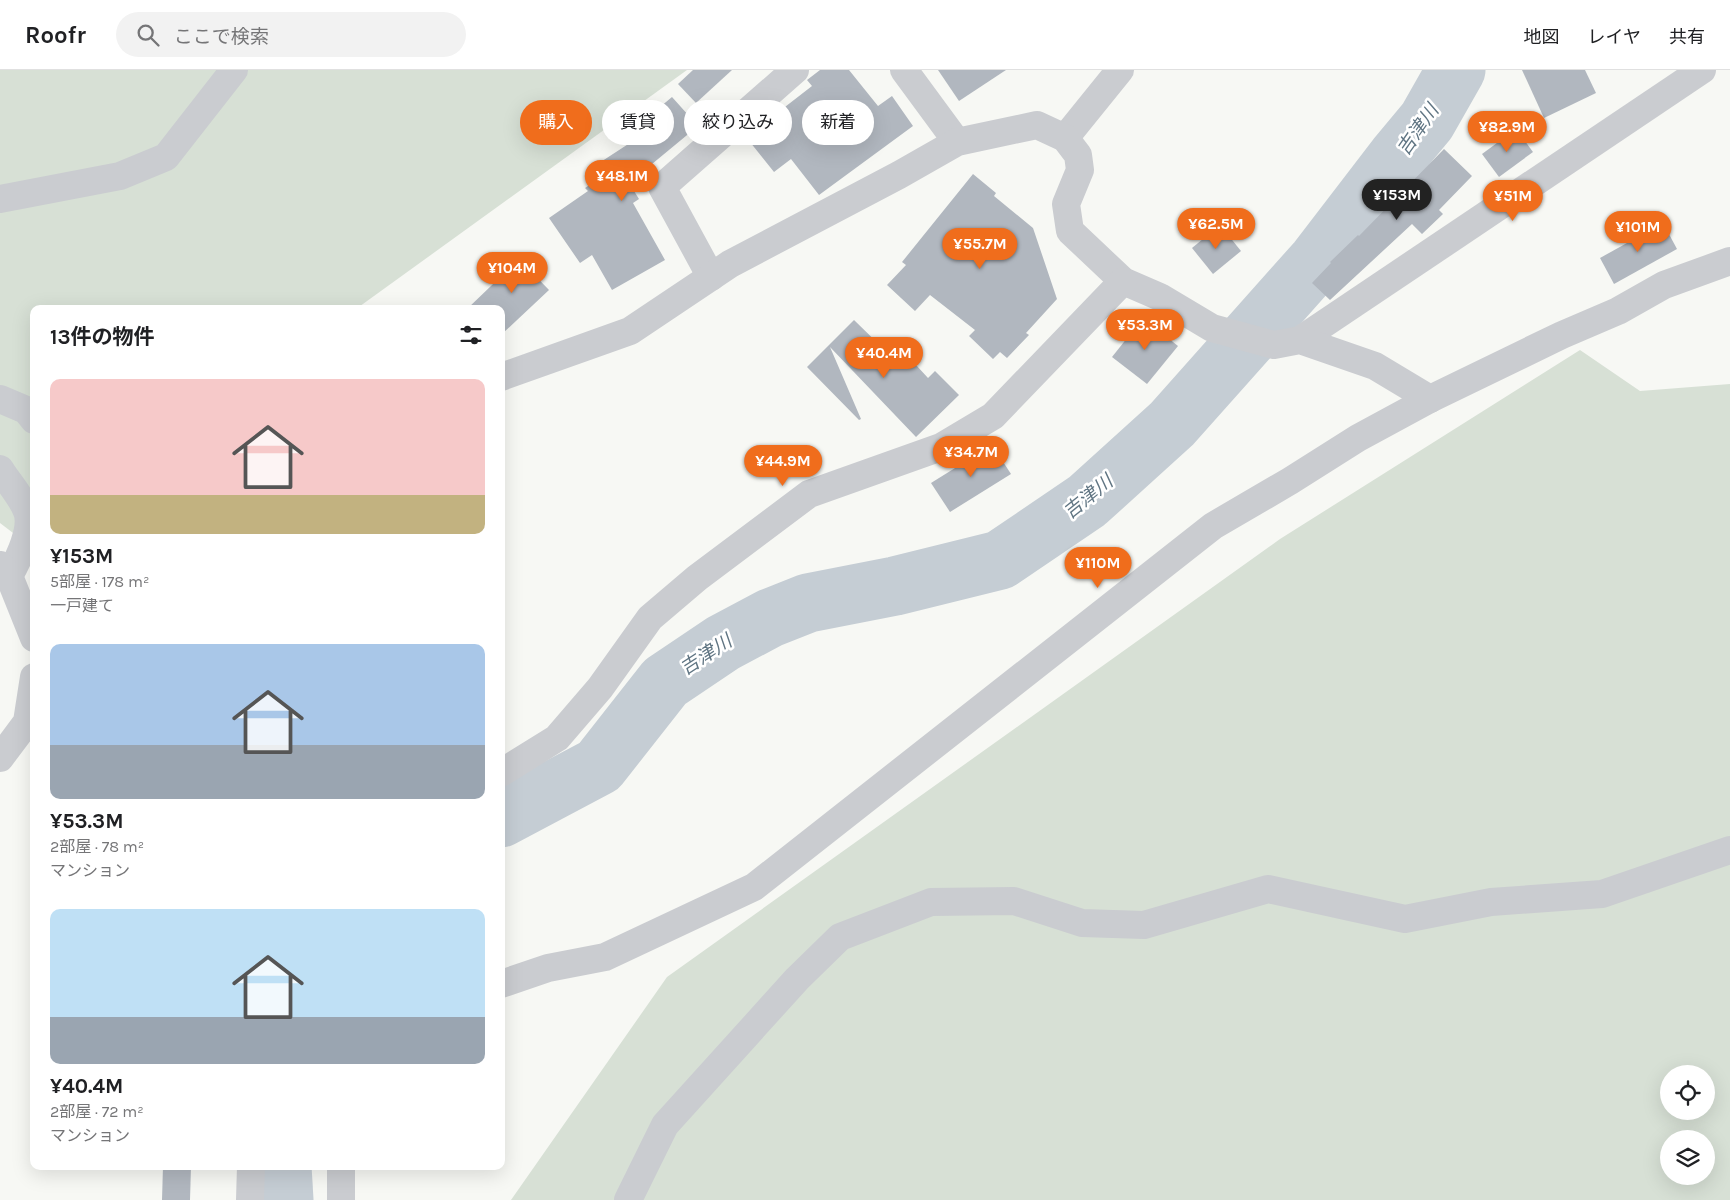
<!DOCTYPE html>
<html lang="ja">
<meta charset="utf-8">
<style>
body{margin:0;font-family:Karla,"Noto Sans JP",sans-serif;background:#f2f2f2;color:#202124;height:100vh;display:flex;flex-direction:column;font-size:19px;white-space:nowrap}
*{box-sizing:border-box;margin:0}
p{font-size:16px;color:#757577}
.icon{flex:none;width:28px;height:28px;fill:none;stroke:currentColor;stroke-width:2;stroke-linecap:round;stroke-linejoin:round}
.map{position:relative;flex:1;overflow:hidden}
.drawer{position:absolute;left:30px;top:235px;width:475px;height:865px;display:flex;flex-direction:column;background:#fff;border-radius:10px;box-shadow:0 5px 20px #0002}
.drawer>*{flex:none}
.hud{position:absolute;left:520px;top:30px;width:475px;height:45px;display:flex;gap:10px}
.controls{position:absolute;left:1660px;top:995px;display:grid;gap:10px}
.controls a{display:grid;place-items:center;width:55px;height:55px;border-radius:50%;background:#fff;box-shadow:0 5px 20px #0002;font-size:25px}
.price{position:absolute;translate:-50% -42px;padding:0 11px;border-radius:18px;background:#f06d1c;color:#fff;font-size:16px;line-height:32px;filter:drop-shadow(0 1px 2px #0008)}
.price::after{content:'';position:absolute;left:50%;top:30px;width:15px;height:11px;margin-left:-8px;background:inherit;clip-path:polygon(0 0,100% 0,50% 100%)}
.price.on{background:#222;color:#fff}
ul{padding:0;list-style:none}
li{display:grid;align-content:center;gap:10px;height:265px;padding:0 20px}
li span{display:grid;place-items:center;height:155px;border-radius:10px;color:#555}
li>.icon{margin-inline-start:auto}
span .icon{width:90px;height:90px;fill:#fffc;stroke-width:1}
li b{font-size:21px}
h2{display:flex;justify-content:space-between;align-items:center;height:60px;padding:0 20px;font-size:21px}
.tag{padding:0 18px;border-radius:22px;background:#fff;box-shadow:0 5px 20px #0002;font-size:18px;line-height:45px}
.tag.on{background:#f06d1c;color:#fff}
header{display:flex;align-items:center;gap:30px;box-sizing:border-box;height:70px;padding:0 25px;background:#fff;border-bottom:1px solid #e0e0e0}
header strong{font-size:24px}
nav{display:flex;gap:28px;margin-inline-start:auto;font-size:18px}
.search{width:350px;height:45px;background:#f2f2f2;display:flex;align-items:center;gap:12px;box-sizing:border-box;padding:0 18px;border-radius:28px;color:#757577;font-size:19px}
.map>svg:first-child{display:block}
</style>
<header>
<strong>Roofr</strong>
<div class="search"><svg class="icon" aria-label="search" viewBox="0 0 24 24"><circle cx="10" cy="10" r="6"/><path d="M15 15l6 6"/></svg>ここで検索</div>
<nav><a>地図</a><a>レイヤ</a><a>共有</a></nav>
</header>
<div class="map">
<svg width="1730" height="1130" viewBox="0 0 1730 1130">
<rect width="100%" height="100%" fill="#f7f8f4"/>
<g fill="#d7e0d5" fill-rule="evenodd">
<polygon points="0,0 687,0 356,239 34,239 34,479 0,453"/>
<path d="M1580,280L1640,321L1730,314V1130H511L667,907L1280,469ZM1669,1004H1706V1041H1669ZM1669,1069H1706V1106H1669Z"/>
</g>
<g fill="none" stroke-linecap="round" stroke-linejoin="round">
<g stroke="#c5cdd4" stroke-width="59">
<polyline points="501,748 599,696 665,612 723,573 770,548 808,533 895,516 1000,490 1087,431 1172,354 1318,190 1397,87 1427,51 1456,0"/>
<polyline points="282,1096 284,1130"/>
</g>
</g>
<g fill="#b1b7bf">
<polygon points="693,0 732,0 696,33 678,14"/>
<polygon points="820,0 849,0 878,36 892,26 913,56 819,125 791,89 774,102 746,67 812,16 807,10"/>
<polygon points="938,0 1006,0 959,31"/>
<polygon points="1522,0 1585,0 1596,23 1544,48"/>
<polygon points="672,27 698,56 629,113 639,129 633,133 665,190 612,220 592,185 580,193 549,148 588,121 585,118 600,108 593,97 636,69 630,62"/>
<polygon points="1516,59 1533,82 1499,107 1482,84"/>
<polygon points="1444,79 1472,106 1439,140 1443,144 1422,164 1412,154 1330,230 1312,213 1331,193 1330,192 1358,165 1359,166"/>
<polygon points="973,104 996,123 994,126 1033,158 1057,229 1026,263 1029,265 1007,288 1000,282 993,289 969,266 975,260 930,225 915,241 887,215 906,195 902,192"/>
<polygon points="1663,153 1677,179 1614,214 1600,188"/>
<polygon points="1220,155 1241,181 1213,204 1192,178"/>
<polygon points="519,189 549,220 501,265 501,239 467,239"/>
<polygon points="1143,248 1178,276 1147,314 1112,287"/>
<polygon points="854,250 895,290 904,282 928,308 935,301 959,325 916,367 830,277 861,349 859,350 807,297"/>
<polygon points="992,375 1011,404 950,442 931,413"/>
<polygon points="163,1096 191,1096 190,1130 162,1130"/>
</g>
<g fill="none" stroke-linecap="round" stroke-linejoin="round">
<g stroke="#caccd0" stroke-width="28">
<polyline points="904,0 957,72"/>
<polyline points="1065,68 1120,0"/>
<polyline points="711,207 662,117 795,0"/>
<polyline points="1300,270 1702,0"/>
<polyline points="501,307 630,261 730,194 899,105 957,72 1037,55 1065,68 1078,85 1080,100 1066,134 1070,161 1123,211 1160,227 1212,258 1274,275 1300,270 1375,296 1430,329"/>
<polyline points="0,329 26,340 34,350"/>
<path d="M0,399C8,412 20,425 26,439C35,457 18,490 9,506"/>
<polyline points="501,703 557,668 600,618 650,548 697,508 809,424 941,377 993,346 1123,211"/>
<polyline points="250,1130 251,1096"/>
<polyline points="628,1130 665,1055 797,909 840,867 931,832 1014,831 1082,853 1144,855 1268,819 1405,849 1491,832 1602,824 1730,780"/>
</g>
<g stroke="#caccd0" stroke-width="28">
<polyline points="0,129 120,106 166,87 234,0"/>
<polyline points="0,495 9,506 34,568"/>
<polyline points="0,688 27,652 34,607"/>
<polyline points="501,914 548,898 605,887 754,817 1213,456 1290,411 1358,368 1430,329 1562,265 1618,241 1664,215 1730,191"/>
<polyline points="341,1096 341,1130"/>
</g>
</g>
<g text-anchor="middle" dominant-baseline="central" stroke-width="5" stroke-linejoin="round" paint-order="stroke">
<g font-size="19" font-style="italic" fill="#607583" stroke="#fff">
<text transform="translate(1418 60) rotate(-55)">吉津川</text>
<text transform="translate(1088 427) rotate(-39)">吉津川</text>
<text transform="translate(706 585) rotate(-33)">吉津川</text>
</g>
</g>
</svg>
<div class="controls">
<a><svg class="icon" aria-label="locate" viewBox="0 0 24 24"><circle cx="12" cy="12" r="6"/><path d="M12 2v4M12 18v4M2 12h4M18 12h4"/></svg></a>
<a><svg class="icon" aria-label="layers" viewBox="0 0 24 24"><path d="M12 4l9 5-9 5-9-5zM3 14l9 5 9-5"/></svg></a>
</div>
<b class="price" style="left:1507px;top:83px">¥82.9M</b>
<b class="price" style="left:622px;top:132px">¥48.1M</b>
<b class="price on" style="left:1397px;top:151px">¥153M</b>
<b class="price" style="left:1513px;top:152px">¥51M</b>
<b class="price" style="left:1216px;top:180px">¥62.5M</b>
<b class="price" style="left:1638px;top:183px">¥101M</b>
<b class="price" style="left:980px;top:200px">¥55.7M</b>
<b class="price" style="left:512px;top:224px">¥104M</b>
<b class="price" style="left:1145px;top:281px">¥53.3M</b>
<b class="price" style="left:884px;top:309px">¥40.4M</b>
<b class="price" style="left:971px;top:408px">¥34.7M</b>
<b class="price" style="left:783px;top:417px">¥44.9M</b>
<b class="price" style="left:1098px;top:519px">¥110M</b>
<div class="hud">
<a class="tag on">購入</a>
<a class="tag">賃貸</a>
<a class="tag">絞り込み</a>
<a class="tag">新着</a>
</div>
<section class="drawer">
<h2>13件の物件<svg class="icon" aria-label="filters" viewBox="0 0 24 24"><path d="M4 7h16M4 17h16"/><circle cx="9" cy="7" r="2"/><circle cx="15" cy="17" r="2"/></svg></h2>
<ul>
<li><span style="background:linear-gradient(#f6c9c9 75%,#c2b280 0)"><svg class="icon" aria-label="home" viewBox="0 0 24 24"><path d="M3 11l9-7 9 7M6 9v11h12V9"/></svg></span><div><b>¥153M</b><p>5部屋 · 178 m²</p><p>一戸建て</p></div></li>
<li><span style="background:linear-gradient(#a9c7e8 65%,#9aa5b1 0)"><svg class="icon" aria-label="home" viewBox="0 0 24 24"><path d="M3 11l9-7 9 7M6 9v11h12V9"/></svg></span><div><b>¥53.3M</b><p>2部屋 · 78 m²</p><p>マンション</p></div></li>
<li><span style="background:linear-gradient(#bfe0f5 70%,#9aa5b1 0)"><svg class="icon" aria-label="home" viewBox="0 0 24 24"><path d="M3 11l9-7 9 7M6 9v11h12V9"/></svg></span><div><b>¥40.4M</b><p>2部屋 · 72 m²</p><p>マンション</p></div></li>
</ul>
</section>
</div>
